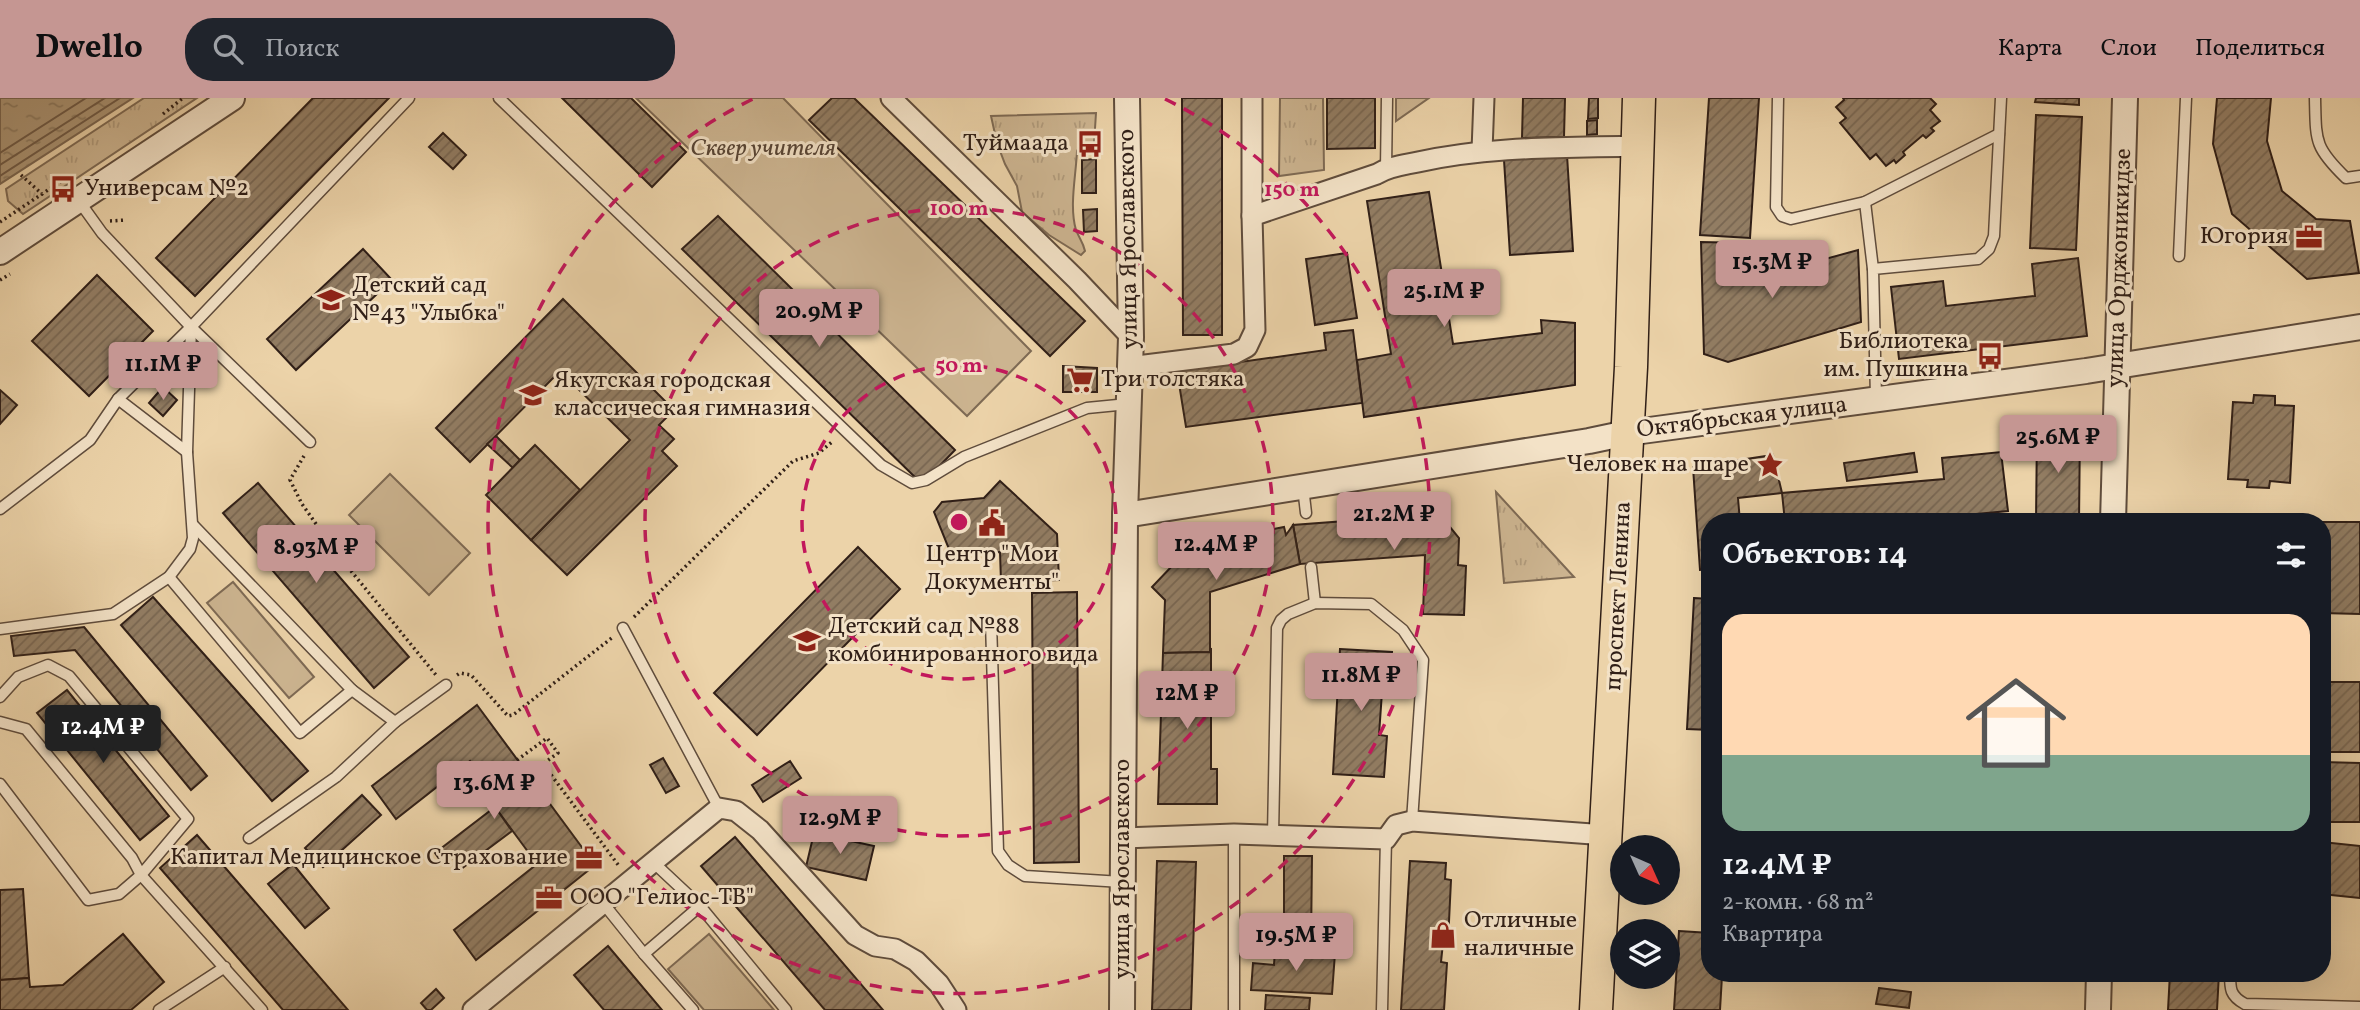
<!DOCTYPE html>
<html lang="ru">
<meta charset="utf-8">
<style>
body{margin:0;font-family:Vollkorn,serif;background:#20242c;color:#f1f3f6;height:100vh;display:flex;flex-direction:column;font-size:26px;white-space:nowrap}
*{box-sizing:border-box;margin:0}
p{font-size:23px;color:#9ea1a6}
.icon{flex:none;width:38px;height:38px;fill:none;stroke:currentColor;stroke-width:2;stroke-linecap:round;stroke-linejoin:round}
.map{position:relative;flex:1;overflow:hidden}
.details{position:absolute;left:1701px;top:415px;width:630px;height:469px;display:flex;flex-direction:column;background:#171b24;border-radius:28px;box-shadow:0 7px 28px #0002}
.details>*{flex:none}
.needle{width:46px;rotate:135deg}
.buttons{position:absolute;left:1610px;top:737px;display:grid;gap:14px}
.buttons a{display:grid;place-items:center;width:70px;height:70px;border-radius:50%;background:#171b24;box-shadow:0 7px 28px #0002;font-size:35px}
.price{position:absolute;translate:-50% -60px;padding:0 16px;border-radius:7px;background:#c59692;color:#111;font-size:23px;line-height:46px;filter:drop-shadow(0 2px 4px #0008)}
.price::after{content:'';position:absolute;left:50%;top:42px;width:21px;height:16px;margin-left:-10px;background:inherit;clip-path:polygon(0 0,100% 0,50% 100%)}
.price.on{background:#222;color:#fff}
ul{padding:0;list-style:none}
li{display:grid;align-content:center;gap:14px;height:371px;padding:0 21px}
li+li{border-top:2px solid #363941}
li span{display:grid;place-items:center;height:217px;border-radius:21px;color:#555}
li>.icon{margin-inline-start:auto}
span .icon{width:126px;height:126px;fill:#fffc;stroke-width:1}
li b{font-size:30px}
h2{display:flex;justify-content:space-between;align-items:center;height:84px;padding:0 21px;font-size:30px}
header{display:flex;align-items:center;gap:42px;box-sizing:border-box;height:98px;padding:0 35px;background:#c59692;color:#111}
header strong{font-size:33px}
nav{display:flex;gap:38px;margin-inline-start:auto;font-size:24px}
.search{width:490px;height:63px;background:#20242c;display:flex;align-items:center;gap:18px;box-sizing:border-box;padding:0 24px;border-radius:28px;color:#9ea1a6;font-size:26px}
.map>svg:first-child{display:block}
</style>
<header>
<strong>Dwello</strong>
<div class="search"><svg class="icon" aria-label="search" viewBox="0 0 24 24"><circle cx="10" cy="10" r="6"/><path d="M15 15l6 6"/></svg>Поиск</div>
<nav><a>Карта</a><a>Слои</a><a>Поделиться</a></nav>
</header>
<div class="map">
<svg width="2360" height="912" viewBox="0 0 2360 912">
<defs>
<pattern id="grass-tufts" width="24" height="20" patternUnits="userSpaceOnUse" patternTransform="scale(1.75)"><rect width="24" height="20" fill="#ccb490"/><path d="M3 7l-1-3M5 7V3M7 7l1-3M15 17l-1-3M17 17v-4M19 17l1-3" fill="none" stroke="#b09a7b"/></pattern>
<pattern id="water-ripples" width="26" height="14" patternUnits="userSpaceOnUse" patternTransform="scale(1.75)"><rect width="26" height="14" fill="#ac9677"/><path d="M2 4q2-2 4 0t4 0M15 11q2-2 4 0t4 0" fill="none" stroke="#8c7a61"/></pattern>
<pattern id="building-hatch" width="6" height="6" patternUnits="userSpaceOnUse" patternTransform="scale(1.75)"><rect width="6" height="6" fill="#927d63"/><path d="M-1 1l2-2M0 6l6-6M5 7l2-2" fill="none" stroke="#786651"/></pattern>
</defs>
<rect width="100%" height="100%" fill="#ecd3a9"/>
<filter id="stains"><feTurbulence type="fractalNoise" baseFrequency=".00286" numOctaves="4"/><feColorMatrix values="0 0 0 0 .2 0 0 0 0 .09 0 0 0 0 .02 0 0 0 .5 -.17"/></filter>
<radialGradient id="worn" r=".72"><stop offset=".6" stop-color="#630" stop-opacity="0"/><stop offset="1" stop-color="#630" stop-opacity=".3"/></radialGradient>
<g fill="url(#grass-tufts)" stroke="#7e6a54" stroke-width="2">
<polygon points="144,0 197,0 23,116 8,103 6,91"/>
<polygon points="1280,0 1323,0 1324,72 1279,78"/>
<path d="M1096,15L1094,46H1081L1077,53C1076,78 1069,108 1076,132C1079,140 1083,144 1085,153L1081,157L1049,137L1022,114L1017,88L1005,66L997,45L991,18Z"/>
<polygon points="1496,394 1574,479 1504,485"/>
</g>
<g fill="#ccb490" stroke="#7e6a54" stroke-width="2">
<polygon points="636,0 783,0 1031,253 967,318"/>
<polygon points="1396,0 1429,0 1396,23"/>
<polygon points="390,376 470,455 429,497 349,417"/>
<polygon points="233,484 314,579 289,600 207,505"/>
<polygon points="709,836 774,912 704,912 668,871"/>
</g>
<polygon fill="url(#water-ripples)" stroke="#7a6651" stroke-width="2" points="0,0 133,0 0,86"/>
<g fill="none" stroke-linecap="round" stroke-linejoin="round">
<g stroke="#6e5a47" stroke-width="2">
<polyline points="0,55 86,0"/>
<polyline points="0,67 105,0"/>
<polyline points="0,78 120,0"/>
</g>
</g>
<g fill="url(#building-hatch)" stroke="#301f17" stroke-width="2">
<polygon points="313,0 389,0 195,198 156,160"/>
<polygon points="562,0 631,0 686,54 652,89"/>
<polygon points="832,0 854,0 1085,223 1050,258 809,22"/>
<polygon points="1182,0 1222,0 1222,237 1183,237"/>
<polygon points="1327,0 1375,0 1375,50 1327,51"/>
<polygon points="1523,0 1565,0 1564,39 1522,40"/>
<polygon points="1589,0 1598,0 1598,20 1588,21"/>
<polygon points="1709,0 1759,0 1750,140 1700,137"/>
<polygon points="1843,0 1930,0 1936,6 1930,12 1940,23 1931,30 1934,33 1926,40 1923,37 1903,54 1905,57 1896,65 1894,62 1886,68 1876,56 1870,61 1840,25 1846,20 1836,9 1844,2"/>
<polygon points="2036,0 2079,0 2079,7 2035,4"/>
<polygon points="2217,0 2271,0 2267,43 2282,93 2316,121 2350,123 2359,175 2307,181 2232,116 2213,46"/>
<polygon points="2036,17 2082,19 2076,152 2030,150"/>
<polygon points="1597,22 1597,36 1587,37 1587,23"/>
<polygon points="443,35 466,57 453,71 429,49"/>
<polygon points="1567,57 1573,153 1510,157 1504,62"/>
<polygon points="1096,61 1096,95 1082,95 1082,62"/>
<polygon points="1429,94 1453,246 1542,235 1541,222 1575,225 1575,287 1364,319 1357,262 1391,256 1367,103"/>
<polygon points="1097,111 1097,133 1084,134 1083,112"/>
<polygon points="718,118 955,352 922,386 682,151"/>
<polygon points="1701,144 1747,145 1769,160 1771,176 1858,152 1861,224 1728,264 1704,256"/>
<polygon points="363,151 392,182 296,272 267,241"/>
<polygon points="1347,155 1357,220 1315,227 1306,161"/>
<polygon points="2078,160 2087,238 1899,261 1891,189 1943,183 1946,208 2035,198 2032,166"/>
<polygon points="97,177 153,233 89,298 32,243"/>
<polygon points="563,201 674,312 659,327 674,341 662,353 677,368 567,477 531,442 630,342 560,273 470,364 436,330"/>
<polygon points="1353,232 1362,305 1186,329 1177,273 1326,252 1324,235"/>
<polygon points="1063,268 1097,270 1097,294 1063,294"/>
<polygon points="163,289 177,302 163,318 149,305"/>
<polygon points="0,292 17,307 0,326"/>
<polygon points="2254,297 2275,298 2275,307 2294,308 2290,385 2270,383 2269,390 2247,389 2248,382 2228,381 2233,304 2253,305"/>
<polygon points="2037,330 2080,330 2079,424 2036,424"/>
<polygon points="496,338 520,362 513,370 487,346"/>
<polygon points="535,347 580,392 531,442 486,397"/>
<polygon points="2001,354 2008,413 1945,419 1945,424 1785,424 1782,395 1944,381 1942,360"/>
<polygon points="1914,355 1917,374 1847,383 1844,365"/>
<polygon points="1773,357 1782,395 1738,400 1740,424 1710,424 1710,471 1700,472 1693,369"/>
<polygon points="1000,383 1057,436 1059,482 1001,484 1000,454 951,456 934,414 942,404 984,400"/>
<polygon points="258,385 409,559 374,590 223,415"/>
<polygon points="1426,417 1446,424 1459,440 1458,467 1466,468 1464,517 1423,516 1425,457 1300,466 1293,427"/>
<polygon points="2322,424 2360,424 2360,516 2322,515"/>
<polygon points="1293,427 1300,466 1210,494 1210,554 1163,555 1165,502 1152,489 1196,443 1207,453 1226,449 1224,441 1284,429 1286,437"/>
<polygon points="858,449 900,491 757,637 714,595"/>
<polygon points="1077,494 1079,764 1034,765 1032,495"/>
<polygon points="153,499 308,673 272,703 121,527"/>
<polygon points="1694,500 1710,501 1710,632 1687,631"/>
<polygon points="84,529 207,678 191,692 75,552 14,558 11,538"/>
<polygon points="1211,550 1211,671 1217,671 1217,706 1158,706 1163,555 1210,554"/>
<polygon points="1340,551 1392,554 1389,594 1382,594 1379,637 1387,638 1384,679 1333,676"/>
<rect x="2322" y="584" width="38" height="70"/>
<polygon points="67,592 169,718 140,742 37,615"/>
<polygon points="477,607 595,767 476,862 454,832 537,766 495,709 500,705 490,691 469,706 458,691 479,675 470,663 396,721 372,688"/>
<polygon points="663,660 679,688 666,695 650,667"/>
<polygon points="790,663 801,680 763,704 752,687"/>
<polygon points="2322,664 2360,665 2360,724 2322,724"/>
<polygon points="362,697 381,717 323,769 305,750"/>
<polygon points="495,709 512,733 461,771 451,758 442,765 435,755"/>
<polygon points="814,735 874,748 866,782 806,769"/>
<polygon points="197,737 348,912 283,912 160,770"/>
<polygon points="735,739 883,912 825,912 701,768"/>
<polygon points="2322,744 2360,748 2360,800 2322,796"/>
<polygon points="1284,758 1312,758 1311,847 1284,847"/>
<polygon points="1157,763 1196,764 1191,912 1152,912"/>
<polygon points="1410,763 1446,765 1445,781 1451,782 1448,844 1443,845 1441,864 1447,865 1444,912 1401,912"/>
<polygon points="293,766 329,810 305,830 268,786"/>
<polygon points="23,791 29,880 0,882 0,792"/>
<polygon points="1679,833 1710,835 1710,875 1727,875 1727,878 1722,878 1720,912 1674,912"/>
<polygon points="123,836 164,884 131,912 0,912 0,882 29,880 30,889 63,887"/>
<polygon points="608,848 662,912 604,912 574,877"/>
<polygon points="1275,852 1335,855 1332,896 1251,892 1253,865 1274,867"/>
<polygon points="1995,875 2051,875 2050,883 1994,878"/>
<polygon points="2170,875 2219,875 2217,912 2168,912"/>
<polygon points="1879,890 1911,894 1909,910 1876,906"/>
<polygon points="436,891 444,900 431,912 427,912 421,905"/>
<polygon points="1266,897 1310,900 1309,912 1265,912"/>
</g>
<g fill="none" stroke-linecap="round" stroke-linejoin="round">
<defs>
<g id="service">
<polyline points="499,0 881,367 912,385 926,382 964,359 1087,310 1128,306"/>
<polyline points="1778,0 1776,109 1782,118 1791,121 1865,104 1873,171"/>
<path d="M2315,0C2316,43 2314,49 2346,80L2360,78"/>
<polyline points="1386,71 1387,0"/>
<polyline points="1865,104 1999,36"/>
<polyline points="2179,158 2186,0"/>
<polyline points="191,229 310,344"/>
<polyline points="1876,300 1873,171 1978,161 1989,151 1994,138 2001,0"/>
<polyline points="118,301 187,354"/>
<polyline points="1303,389 1306,415"/>
<polyline points="0,411 90,342 118,301 191,229 409,0"/>
<polyline points="193,427 352,592 395,624 446,587"/>
<polyline points="1311,469 1315,505"/>
<polyline points="169,479 300,635 352,592"/>
<polyline points="991,524 998,753 1008,767 1025,778 1122,784"/>
<polyline points="623,530 719,710"/>
<polyline points="0,531 113,516 169,479 190,451 193,440 187,354 191,229 102,135 79,103"/>
<polyline points="0,599 18,579 48,567 69,578 188,721 141,777 119,796 88,802 0,686"/>
<polyline points="0,624 26,631 132,760 141,777 262,912"/>
<polyline points="1273,737 1277,530 1281,522 1288,516 1315,505 1371,506 1403,532 1423,562 1412,723"/>
<polyline points="249,740 336,679 395,624"/>
<polyline points="653,764 700,808"/>
<polyline points="603,805 644,856"/>
<path d="M2230,875C2230,891 2230,898 2245,906L2360,909"/>
<polyline points="159,912 225,869"/>
<polyline points="693,912 644,856 700,808 786,912"/>
<polyline points="1234,912 1234,736"/>
<polyline points="1382,912 1386,741"/>
</g>
<g id="minor">
<polyline points="891,0 1077,182 1131,239"/>
<polyline points="1252,0 1252,118"/>
<polyline points="1482,53 1484,0"/>
<path d="M1129,269L1234,256L1247,249L1255,232L1252,118L1377,76C1390,68 1404,67 1418,64C1490,48 1564,50 1638,48"/>
<polyline points="1123,740 1234,736 1386,741 1396,727 1412,723 1606,737"/>
<polyline points="473,912 719,710 736,713 760,732 855,837 875,848 895,851 916,863 939,886 956,912"/>
</g>
<g id="tertiary">
<polyline points="0,154 232,0"/>
<polyline points="1125,417 1589,343 1627,335 2086,273 2360,229"/>
<polyline points="2113,424 2125,0"/>
<polyline points="1122,912 1125,417 1131,239 1127,0"/>
<polyline points="2098,912 2099,875"/>
</g>
<polyline id="primary" points="1596,912 1631,269 1639,0"/>
</defs>
<use href="#service" stroke="#5f4c3c" stroke-width="13"/>
<use href="#minor" stroke="#5f4c3c" stroke-width="23"/>
<use href="#tertiary" stroke="#5f4c3c" stroke-width="28"/>
<use href="#primary" stroke="#301f17" stroke-width="35"/>
<g stroke="#301f17" stroke-width="3.5" stroke-dasharray="2 3.5" stroke-linecap="butt">
<polyline points="163,16 183,0"/>
<polyline points="21,77 42,96 63,82"/>
<polyline points="110,123 125,122"/>
<polyline points="0,124 42,96"/>
<polyline points="0,182 10,176"/>
<polyline points="304,358 290,382 302,406 338,457 436,577"/>
<polyline points="634,519 793,363 819,355 833,343"/>
<polyline points="457,577 460,575 471,577 508,618 513,617 613,539"/>
<polyline points="517,662 547,640 558,655 543,666 619,768"/>
</g>
<use href="#service" stroke="#f3e2c7" stroke-width="10"/>
<use href="#minor" stroke="#f3e2c7" stroke-width="19"/>
<use href="#tertiary" stroke="#f3e2c7" stroke-width="24"/>
<use href="#primary" stroke="#ecd3a9" stroke-width="32"/>
</g>
<g fill="none" stroke="#c2185b" stroke-width="3.5" stroke-dasharray="12 9">
<circle cx="959" cy="424" r="157"/>
<circle cx="959" cy="424" r="314"/>
<path d="M1165 1A471 471 0 1 1 753 1"/>
</g>
<defs>
<symbol id="bus-bare" viewBox="-9 -9 18 18"><path d="M-5-6H5V4H4V6H2V4H-2V6H-4V4H-5ZM-3.5-4V0h7V-4ZM-3.5 1.2v1.5H-2V1.2ZM2 1.2v1.5H3.5V1.2Z" fill="#8f2418" stroke="#f3e2c7" stroke-width="2.5" paint-order="stroke"/></symbol>
<symbol id="office-bare" viewBox="-9 -9 18 18"><path d="M-6-3h4V-5.5h4V-3h4V5H-6ZM-1-4.5V-3h2v-1.5ZM-6 0V1H6V0Z" fill="#8f2418" stroke="#f3e2c7" stroke-width="2.5" paint-order="stroke"/></symbol>
<symbol id="school-bare" viewBox="-9 -9 18 18"><path d="M0-5L7-2L0 1L-7-2ZM-4 1L0 2.5L4 1V4Q0 6-4 4Z" fill="#8f2418" stroke="#f3e2c7" stroke-width="2.5" paint-order="stroke"/></symbol>
<symbol id="supermarket-bare" viewBox="-9 -9 18 18"><path d="M-6-5.5h2.5l.6 2H6L4.5 2H-2.5L-4.4-4H-6ZM-1.5 3.2a1.3 1.3 0 1 0 .1 0ZM3 3.2a1.3 1.3 0 1 0 .1 0Z" fill="#8f2418" stroke="#f3e2c7" stroke-width="2.5" paint-order="stroke"/></symbol>
<symbol id="sight-bare" viewBox="-9 -9 18 18"><path d="M0-6L1.8-2.2L6-1.7L2.9 1.2L3.7 5.4L0 3.3L-3.7 5.4L-2.9 1.2L-6-1.7L-1.8-2.2Z" fill="#8f2418" stroke="#f3e2c7" stroke-width="2.5" paint-order="stroke"/></symbol>
<symbol id="civic-bare" viewBox="-9 -9 18 18"><path d="M-.6-6.5H3V-4.5H.6V-3L4-1V1h2V6H-6V1h2V-1L-.6-3ZM-1.2 2.5V6h2.4V2.5Z" fill="#8f2418" stroke="#f3e2c7" stroke-width="2.5" paint-order="stroke"/></symbol>
<symbol id="shop-bare" viewBox="-9 -9 18 18"><path d="M-5-2.5h2.3a2.7 3.5 0 0 1 5.4 0H5L5.5 6h-11ZM-1.5-2.5h3a1.5 2.3 0 0 0-3 0Z" fill="#8f2418" stroke="#f3e2c7" stroke-width="2.5" paint-order="stroke"/></symbol>
</defs>
<g fill-rule="evenodd">
<use href="#bus-bare" x="1071" y="27" width="38" height="38"/>
<use href="#bus-bare" x="44" y="72" width="38" height="38"/>
<use href="#office-bare" x="2290" y="120" width="38" height="38"/>
<use href="#school-bare" x="312" y="183" width="38" height="38"/>
<use href="#bus-bare" x="1971" y="239" width="38" height="38"/>
<use href="#supermarket-bare" x="1061" y="263" width="38" height="38"/>
<use href="#school-bare" x="514" y="278" width="38" height="38"/>
<use href="#sight-bare" x="1751" y="348" width="38" height="38"/>
<use href="#civic-bare" x="973" y="406" width="38" height="38"/>
<use href="#school-bare" x="788" y="524" width="38" height="38"/>
<use href="#office-bare" x="570" y="741" width="38" height="38"/>
<use href="#office-bare" x="530" y="781" width="38" height="38"/>
<use href="#shop-bare" x="1424" y="818" width="38" height="38"/>
</g>
<g text-anchor="middle" dominant-baseline="central" stroke-width="6" stroke-linejoin="round" paint-order="stroke">
<g font-size="24" fill="#301f17" stroke="#f3e2c7" text-anchor="start">
<text x="1069" y="46" text-anchor="end">Туймаада</text>
<text x="84" y="91">Универсам №2</text>
<text x="2288" y="139" text-anchor="end">Югория</text>
<text x="352" y="188">Детский сад<tspan x="352" dy="28">№43 "Улыбка"</tspan></text>
<text x="1969" y="244" text-anchor="end">Библиотека<tspan x="1969" dy="28">им. Пушкина</tspan></text>
<text x="1101" y="282">Три толстяка</text>
<text x="554" y="283">Якутская городская<tspan x="554" dy="28">классическая гимназия</tspan></text>
<text x="1749" y="367" text-anchor="end">Человек на шаре</text>
<text x="992" y="457" text-anchor="middle">Центр "Мои<tspan x="992" dy="28">Документы"</tspan></text>
<text x="828" y="529">Детский сад №88<tspan x="828" dy="28">комбинированного вида</tspan></text>
<text x="568" y="760" text-anchor="end">Капитал Медицинское Страхование</text>
<text x="570" y="800">ООО "Гелиос-ТВ"</text>
<text x="1464" y="823">Отличные<tspan x="1464" dy="28">наличные</tspan></text>
</g>
<g font-size="24" font-style="italic" fill="#574435" stroke="#f3e2c7">
<text x="763" y="51">Сквер учителя</text>
</g>
<g font-size="24" fill="#301f17" stroke="#f3e2c7">
<text transform="translate(1129 141) rotate(-91)">улица Ярославского</text>
<text transform="translate(2120 170) rotate(-88)">улица Орджоникидзе</text>
<text transform="translate(1742 320) rotate(-7)">Октябрьская улица</text>
<text transform="translate(1619 498) rotate(-87)">проспект Ленина</text>
<text transform="translate(1123 771) rotate(-90)">улица Ярославского</text>
</g>
</g>
<circle cx="959" cy="424" r="10" fill="#c2185b" stroke="#f3e2c7" stroke-width="3.5"/>
<g font-size="21" text-anchor="middle" font-weight="bold" fill="#c2185b" stroke="#f3e2c7" stroke-width="6" stroke-linejoin="round" paint-order="stroke">
<text x="1292" y="98">150 m</text>
<text x="959" y="117">100 m</text>
<text x="959" y="274">50 m</text>
</g>
<rect width="100%" height="100%" filter="url(#stains)"/>
<rect width="100%" height="100%" fill="url(#worn)"/>
</svg>
<div class="buttons">
<a><svg class="needle" viewBox="-14 -14 28 28"><path d="M0-13l5 13h-10z" fill="#e53935"/><path d="M0 13l5-13h-10z" fill="#9ea1a6"/></svg></a>
<a><svg class="icon" aria-label="layers" viewBox="0 0 24 24"><path d="M12 4l9 5-9 5-9-5zM3 14l9 5 9-5"/></svg></a>
</div>
<b class="price" style="left:1772px;top:202px">15.3M ₽</b>
<b class="price" style="left:1444px;top:231px">25.1M ₽</b>
<b class="price" style="left:819px;top:251px">20.9M ₽</b>
<b class="price" style="left:163px;top:304px">11.1M ₽</b>
<b class="price" style="left:2058px;top:377px">25.6M ₽</b>
<b class="price" style="left:1394px;top:454px">21.2M ₽</b>
<b class="price" style="left:1216px;top:484px">12.4M ₽</b>
<b class="price" style="left:316px;top:487px">8.93M ₽</b>
<b class="price" style="left:1361px;top:615px">11.8M ₽</b>
<b class="price" style="left:1187px;top:633px">12M ₽</b>
<b class="price on" style="left:103px;top:667px">12.4M ₽</b>
<b class="price" style="left:494px;top:723px">13.6M ₽</b>
<b class="price" style="left:840px;top:758px">12.9M ₽</b>
<b class="price" style="left:1296px;top:875px">19.5M ₽</b>
<section class="details">
<h2>Объектов: 14<svg class="icon" aria-label="filters" viewBox="0 0 24 24"><path d="M4 7h16M4 17h16"/><circle cx="9" cy="7" r="2"/><circle cx="15" cy="17" r="2"/></svg></h2>
<ul>
<li><span style="background:linear-gradient(#ffd9b3 65%,#7fa58c 0)"><svg class="icon" aria-label="home" viewBox="0 0 24 24"><path d="M3 11l9-7 9 7M6 9v11h12V9"/></svg></span><div><b>12.4M ₽</b><p>2-комн. · 68 m²</p><p>Квартира</p></div></li>
</ul>
</section>
</div>
